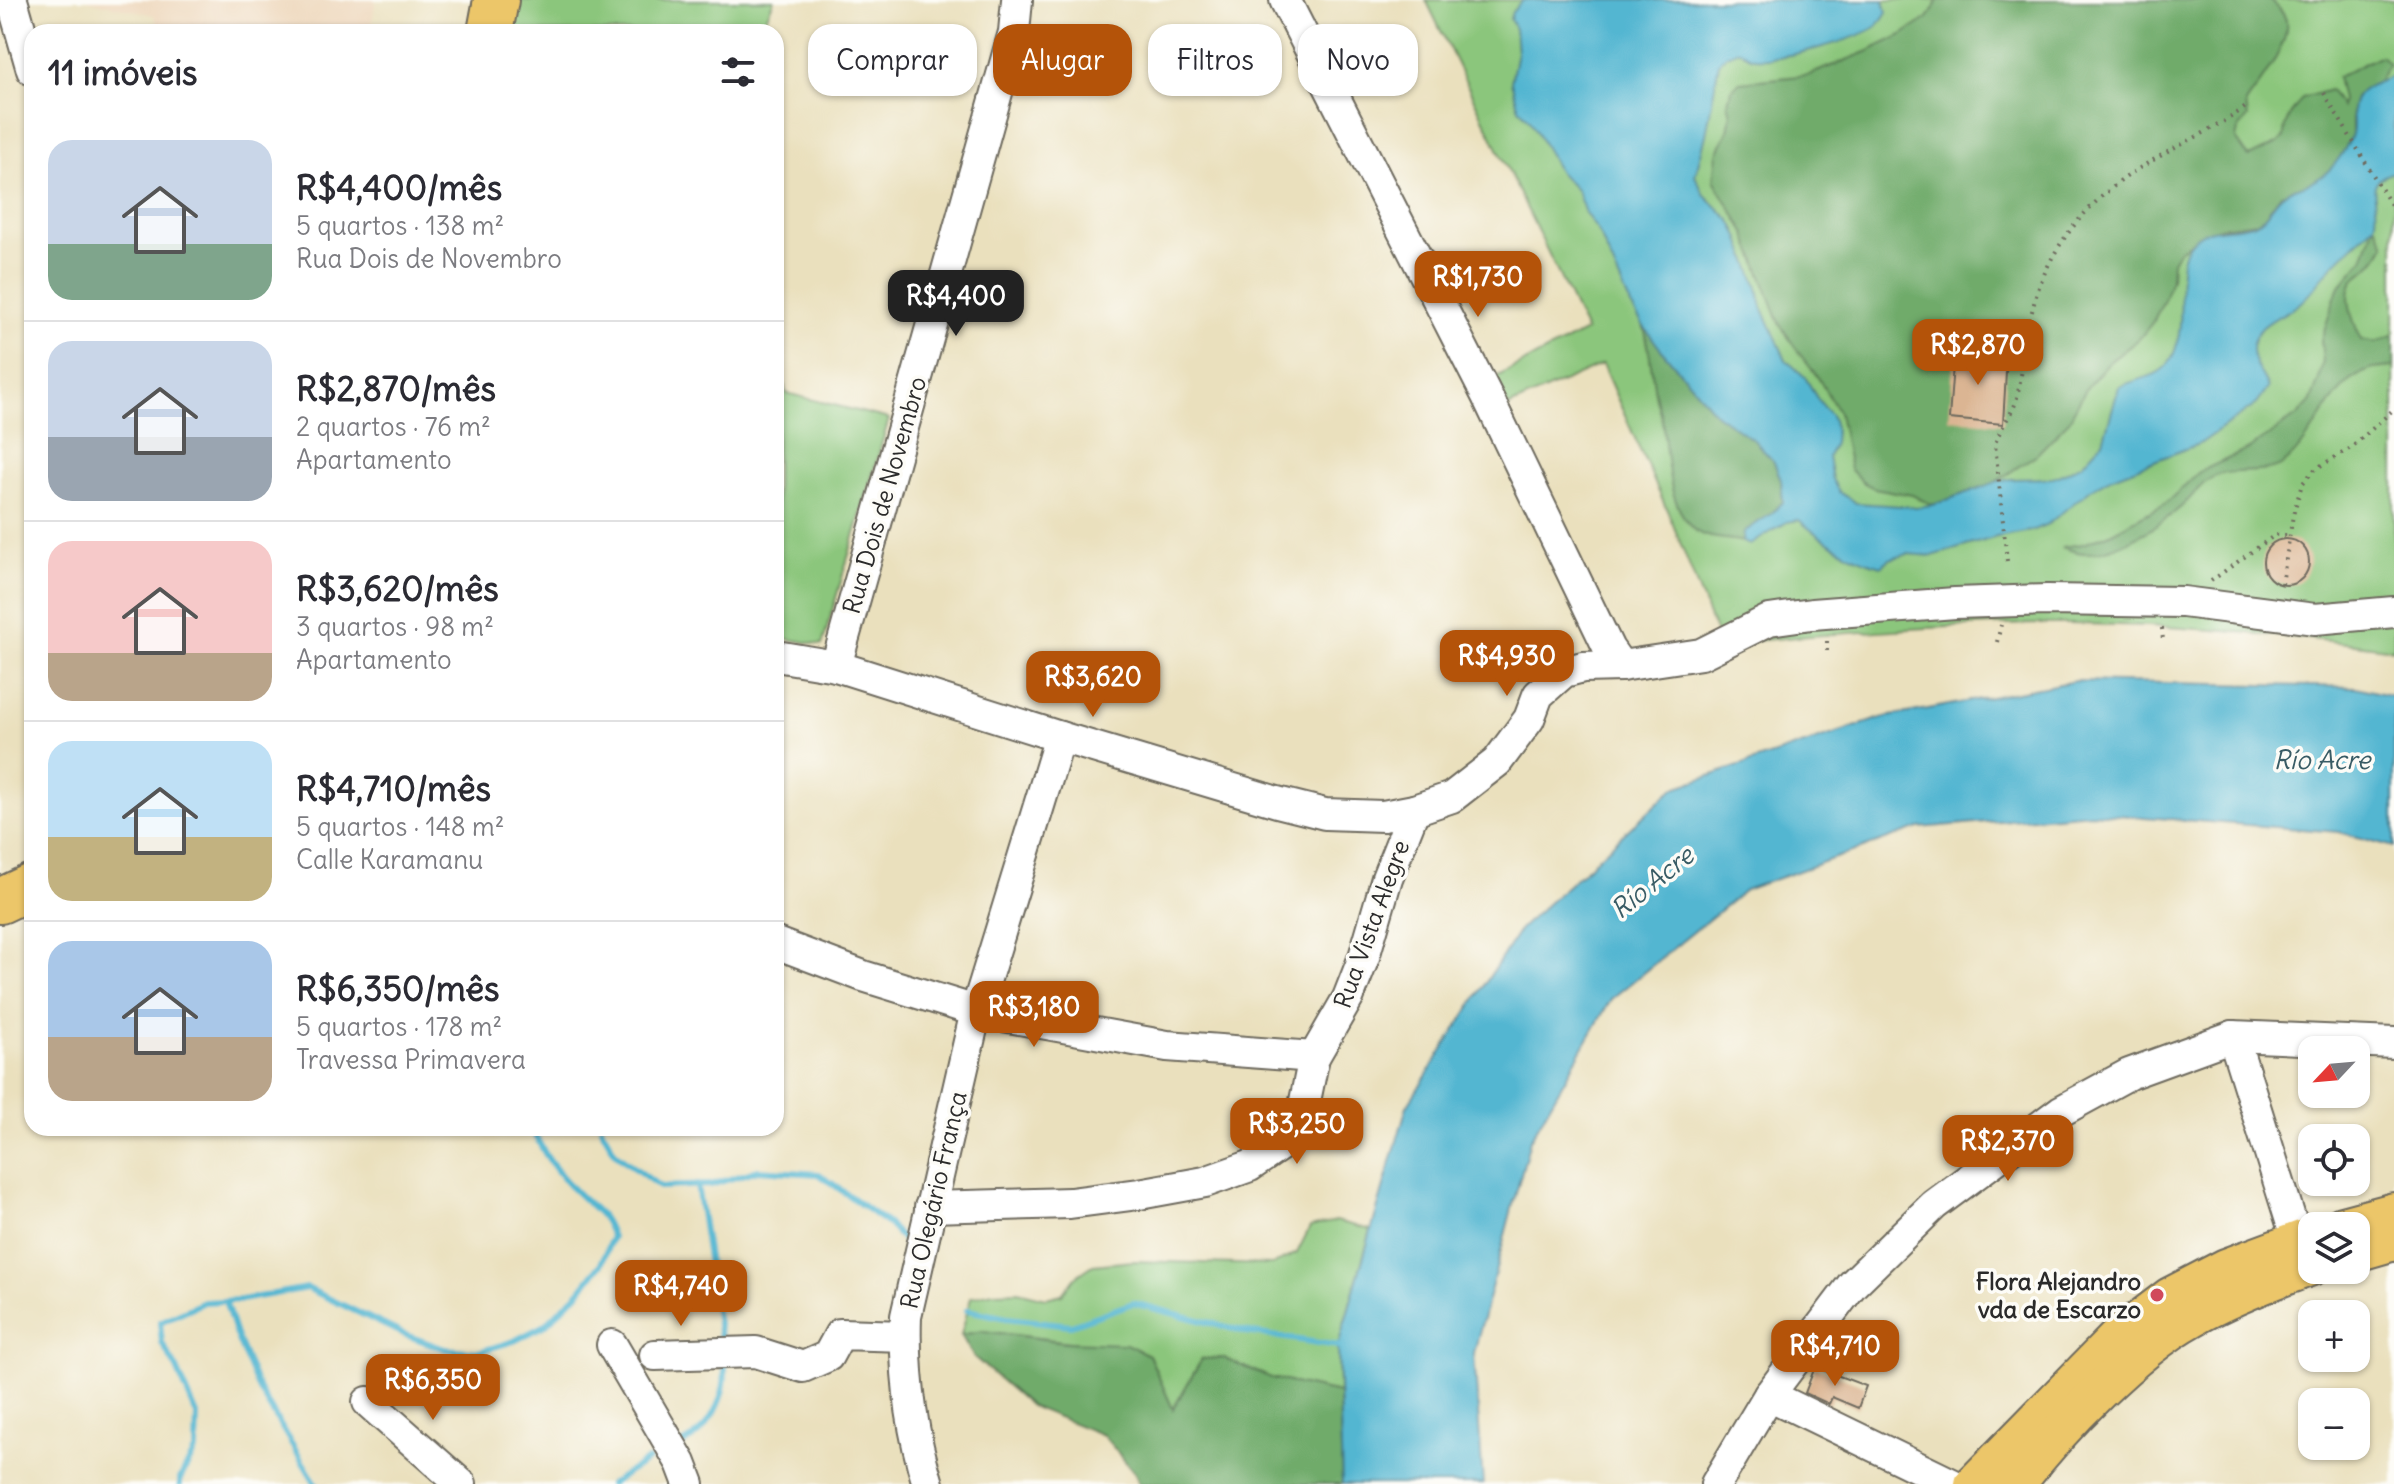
<!DOCTYPE html>
<html lang="pt">
<meta charset="utf-8">
<style>
body{margin:0;font-family:Delius,sans-serif;background:#f2f2f3;color:#2b2b33;height:100vh;display:flex;flex-direction:column;font-size:30px;white-space:nowrap}
*{box-sizing:border-box;margin:0}
p{font-size:26px;color:#7c7c81}
.icon{flex:none;width:44px;height:44px;fill:none;stroke:currentColor;stroke-width:2;stroke-linecap:round;stroke-linejoin:round}
.map{position:relative;flex:1;overflow:hidden}
.sheet{position:absolute;left:24px;top:24px;width:760px;height:1112px;display:flex;flex-direction:column;background:#fff;border-radius:24px;box-shadow:0 2px 6px #0004}
.sheet>*{flex:none}
.hud{position:absolute;left:808px;top:24px;width:760px;height:72px;display:flex;gap:16px}
.needle{width:52px;rotate:244deg}
.buttons{position:absolute;left:2298px;top:1036px;display:grid;gap:16px}
.buttons a{display:grid;place-items:center;width:72px;height:72px;border-radius:16px;background:#fff;box-shadow:0 2px 6px #0004;font-size:40px}
.price{position:absolute;translate:-50% -68px;padding:0 18px;border-radius:16px;background:#b45309;color:#fff;font-size:26px;line-height:52px;filter:drop-shadow(0 2px 4px #0008)}
.price::after{content:'';position:absolute;left:50%;top:48px;width:24px;height:18px;margin-left:-12px;background:inherit;clip-path:polygon(0 0,100% 0,50% 100%)}
.price.on{background:#222;color:#fff}
ul{padding:0;list-style:none}
li{display:flex;align-items:center;gap:24px;height:200px;padding:0 24px}
li+li{border-top:2px solid #e1e1e2}
li span{display:grid;place-items:center;flex:none;width:224px;height:160px;border-radius:24px;color:#555}
li>.icon{margin-inline-start:auto}
span .icon{width:96px;height:96px;fill:#fffc;stroke-width:1}
li b{font-size:34px}
h2{display:flex;justify-content:space-between;align-items:center;height:96px;padding:0 24px;font-size:34px}
.tag{padding:0 28px;border-radius:24px;background:#fff;box-shadow:0 2px 6px #0004;font-size:28px;line-height:72px}
.tag.on{background:#b45309;color:#fff}
.map>svg:first-child{display:block}
</style>
<div class="map">
<svg width="2394" height="1484" viewBox="0 0 2394 1484">
<rect width="100%" height="100%" fill="#fdfcf7"/>
<filter id="ink" filterUnits="userSpaceOnUse"><feTurbulence type="fractalNoise" baseFrequency=".0125" numOctaves="2"/><feDisplacementMap in="SourceGraphic" scale="16" xChannelSelector="R" yChannelSelector="G"/><feConvolveMatrix kernelMatrix="1 2 1 2 8 2 1 2 1" color-interpolation-filters="sRGB"/></filter>
<filter id="wash" filterUnits="userSpaceOnUse"><feTurbulence type="fractalNoise" baseFrequency=".006" numOctaves="4" result="noise"/><feDisplacementMap in="SourceGraphic" scale="32" xChannelSelector="R" yChannelSelector="G"/><feGaussianBlur stdDeviation="1.8" result="paint"/><feColorMatrix in="noise" values="0 0 0 0 0 0 0 0 0 0 0 0 0 0 0 0 0 1.4 0 .05"/><feComposite in="paint" operator="in"/></filter>
<g filter="url(#wash)">
<rect width="100%" height="100%" fill="#eae0bd"/>
<polygon fill="#eed7bb" points="85,0 376,0 370,32 159,32 154,15"/>
<g fill="#8bc67b" stroke="#5b7853" stroke-width="2">
<polygon points="516,0 774,0 760,32 509,32"/>
<path d="M1426,0H2394V649C2280,634 2164,623 2048,624C1938,625 1829,634 1720,644L1670,517L1602,364L1508,407L1494,378L1586,331Z"/>
<polygon points="776,349 786,393 889,419 822,645 776,637"/>
<polygon points="1336,1221 1371,1230 1338,1346 1339,1393 1271,1378 1223,1358 1202,1359 1173,1410 1149,1355 1094,1345 984,1331 961,1335 971,1297 993,1292 1018,1291 1046,1298 1062,1294 1074,1278 1093,1265 1133,1261 1272,1265 1297,1253 1310,1227"/>
</g>
<g fill="#70ab6b" stroke="#4e6b4b" stroke-width="2">
<path d="M1939,0H2270C2276,6 2285,13 2286,21C2290,45 2259,84 2246,103L2248,117L2238,130L2236,139L2249,157L2278,143L2284,137C2283,120 2294,111 2302,98L2330,90L2341,107L2342,100L2337,77L2377,57L2382,56L2389,64L2377,83L2356,96L2352,111V137L2337,162L2327,173L2314,183L2281,194L2264,217L2256,222L2221,227L2199,235L2178,251L2172,261L2171,279L2164,300L2155,319L2139,339L2108,363L2087,387L2068,422L2037,454L1994,483L1933,505L1912,495L1874,488L1862,482L1850,469L1839,413L1817,376L1799,353L1781,326L1745,232L1714,180L1717,153L1728,131L1731,114L1728,102L1731,90L1740,82L1809,75L1869,51L1902,35L1928,18Z"/>
<path d="M2375,224L2385,244C2378,260 2369,267 2356,278C2341,292 2354,325 2362,340L2376,343L2394,335V367C2386,368 2377,368 2370,370C2328,384 2317,439 2284,464C2267,476 2238,468 2218,475C2201,481 2195,495 2182,506C2161,525 2113,555 2084,553C2077,553 2068,549 2061,547L2083,544L2108,534L2165,504L2199,472L2249,449L2298,415L2311,401L2319,379L2323,361L2321,340L2338,288L2363,259Z"/>
<path d="M1643,325L1659,347L1716,414L1755,441L1774,462L1781,480L1783,502L1772,513L1744,532L1743,542C1726,537 1704,541 1691,527C1667,500 1668,460 1663,427C1662,417 1658,408 1656,398C1651,373 1651,349 1643,325Z"/>
<polygon points="983,1331 1066,1342 1126,1344 1149,1355 1173,1409 1202,1359 1223,1358 1271,1378 1339,1393 1342,1484 1139,1484 1135,1473 1103,1435 1030,1406 973,1356 961,1335"/>
</g>
<g fill="#53b6d1" stroke="#3f707e" stroke-width="2">
<path d="M1523,0H1884L1887,12C1883,17 1881,23 1876,27C1855,40 1780,61 1755,58C1749,57 1744,53 1739,50L1726,55L1719,62L1706,135L1695,176L1704,194L1731,221L1738,234L1758,288L1762,307L1786,360L1805,377L1817,398L1832,417L1835,428L1834,443L1828,457L1832,479L1839,492L1856,503L1916,507L1933,505L1994,483L2010,479L2053,478L2067,472L2082,464L2103,441L2119,387C2134,379 2158,378 2168,364C2192,331 2171,269 2188,245C2205,222 2232,232 2255,223C2267,218 2271,206 2280,197C2291,185 2313,186 2327,172C2335,165 2347,148 2351,137C2357,124 2347,108 2357,96C2365,85 2382,81 2394,76V172C2359,182 2383,200 2375,224C2359,241 2341,256 2326,273C2316,285 2309,297 2296,306C2281,317 2254,324 2252,348C2251,363 2263,374 2268,388L2257,404L2201,443L2110,478L2091,489L2048,524L2031,531L1997,537L1932,556L1908,554L1890,559L1881,566C1849,557 1824,542 1799,520L1787,522L1750,545L1743,542L1744,532L1772,513L1783,502L1781,480L1774,462L1755,441L1716,414L1659,347L1643,325L1631,306L1598,231L1585,213L1577,191L1559,172L1530,121L1519,108L1511,82L1517,52L1515,29L1510,19L1512,12Z"/>
<polygon points="2075,681 2356,687 2394,696 2394,847 2339,832 2091,813 1919,828 1745,890 1611,999 1530,1140 1474,1353 1483,1484 1342,1484 1338,1346 1407,1106 1520,929 1674,788 1881,718"/>
</g>
<g fill="none" stroke-linecap="round" stroke-linejoin="round">
<g stroke="#53b6d1" stroke-width="6">
<polyline points="601,1128 616,1154 660,1187 711,1185 758,1170 819,1174 888,1224 906,1243"/>
<polyline points="697,1185 721,1344"/>
<polyline points="225,1301 236,1335 259,1390 316,1484"/>
<polyline points="967,1310 1007,1318 1071,1325 1133,1303 1246,1332 1345,1347"/>
<path d="M680,1445C709,1433 729,1394 724,1363"/>
<path d="M180,1484V1479L196,1449L197,1415L177,1369L162,1343L160,1322L204,1302L241,1300L307,1288L403,1334L445,1349L478,1352L514,1341L545,1325L579,1292L601,1264L612,1237C602,1210 595,1211 576,1192C558,1174 542,1152 532,1128"/>
<polyline points="610,1484 648,1460"/>
</g>
</g>
<g id="blocks">
<g fill="#dbb593">
<polygon points="1954,351 2007,355 2003,424 1949,419"/>
<circle cx="2286" cy="562" r="23"/>
<polygon points="1815,1367 1866,1386 1858,1408 1832,1397 1829,1404 1805,1393"/>
</g>
</g>
</g>
<g filter="url(#ink)">
<use href="#blocks" fill-opacity="0" stroke="#6e6a5e" stroke-width="2"/>
<g fill="none" stroke-linecap="round" stroke-linejoin="round">
<defs>
<g id="minor">
<polyline points="12,0 32,70"/>
<polyline points="1285,0 1487,396 1609,649 1621,666"/>
<polyline points="776,656 836,666 1060,737 1277,802 1325,814 1383,816 1414,810 1452,797 1497,762 1529,719 1538,695 1564,672 1583,667 1621,666 1701,654 1769,620 1812,614 1955,603 2047,600 2183,602 2315,619 2394,612"/>
<polyline points="836,666 1014,32 1017,0"/>
<polyline points="776,943 863,976 976,1011 1167,1046 1314,1057"/>
<polyline points="2233,1036 2297,1240"/>
<polyline points="930,1207 1070,1203 1139,1194 1205,1182 1250,1166 1282,1144 1304,1106 1314,1057 1348,998 1364,957 1387,878 1414,810"/>
<polyline points="612,1345 681,1463 689,1484"/>
<polyline points="655,1355 756,1352 803,1367 828,1356 840,1334 905,1336"/>
<polyline points="1769,1395 1952,1484"/>
<polyline points="368,1402 461,1484"/>
<path d="M928,1484C911,1429 904,1373 906,1316L976,1011L1060,737"/>
<polyline points="1716,1484 1769,1395 1852,1285 1934,1205 2061,1111 2129,1074 2233,1036 2394,1043"/>
</g>
<g id="major">
<polyline points="2342,1226 2394,1212"/>
<polyline points="2356,1252 2394,1241"/>
<polyline points="1974,1484 2119,1336 2170,1297 2226,1268 2312,1236"/>
<path d="M2016,1484C2058,1429 2133,1350 2193,1317C2231,1296 2272,1280 2312,1266"/>
</g>
<g id="highway">
<polyline points="490,32 496,0"/>
<polyline points="0,901 32,886"/>
</g>
</defs>
<use href="#minor" stroke="#6e6a5e" stroke-width="34"/>
<use href="#major" stroke="#6e6a5e" stroke-width="42"/>
<use href="#highway" stroke="#6e6a5e" stroke-width="48"/>
<g stroke="#6e6a5e" stroke-width="4" stroke-dasharray="2 6" stroke-linecap="butt">
<polyline points="2324,93 2394,210"/>
<path d="M2007,561L1995,444C2000,428 2010,417 2016,402C2024,366 2026,328 2037,293C2054,241 2090,201 2135,171C2172,147 2212,132 2247,106"/>
<polyline points="2211,581 2275,535 2290,535"/>
<polyline points="2282,584 2293,515 2302,484 2315,469 2351,448 2394,409"/>
<polyline points="2162,628 2163,641"/>
<polyline points="1997,642 2001,625"/>
<polyline points="1827,651 1827,637"/>
</g>
<use href="#minor" stroke="#fff" stroke-width="30"/>
<use href="#major" stroke="#ecc669" stroke-width="38"/>
<use href="#highway" stroke="#ecc669" stroke-width="44"/>
</g>
</g>
<circle fill="#d1495b" stroke="#fdfcf7" stroke-width="3" cx="2157" cy="1295" r="8"/>
<g text-anchor="middle" dominant-baseline="central" stroke-width="7" stroke-linejoin="round" paint-order="stroke">
<g font-size="24" fill="#2b2b2b" stroke="#fdfcf7">
<text transform="translate(884 495) rotate(-74)">Rua Dois de Novembro</text>
<text transform="translate(1371 924) rotate(-70)">Rua Vista Alegre</text>
<text transform="translate(933 1200) rotate(-77)">Rua Olegário França</text>
</g>
<g font-size="24" font-weight="bold" fill="#2b2b2b" stroke="#fdfcf7" text-anchor="end">
<text x="2141" y="1281">Flora Alejandro<tspan x="2141" dy="28">vda de Escarzo</tspan></text>
</g>
<g font-size="26" font-style="italic" fill="#395c65" stroke="#fdfcf7">
<text x="2322" y="759">Río Acre</text>
<text transform="translate(1652 882) rotate(-39)">Río Acre</text>
</g>
</g>
</svg>
<div class="buttons">
<a><svg class="needle" viewBox="-14 -14 28 28"><path d="M0-13l5 13h-10z" fill="#e53935"/><path d="M0 13l5-13h-10z" fill="#7c7c81"/></svg></a>
<a><svg class="icon" aria-label="locate" viewBox="0 0 24 24"><circle cx="12" cy="12" r="6"/><path d="M12 2v4M12 18v4M2 12h4M18 12h4"/></svg></a>
<a><svg class="icon" aria-label="layers" viewBox="0 0 24 24"><path d="M12 4l9 5-9 5-9-5zM3 14l9 5 9-5"/></svg></a>
<a>+</a>
<a>−</a>
</div>
<b class="price" style="left:1478px;top:319px">R$1,730</b>
<b class="price on" style="left:956px;top:338px">R$4,400</b>
<b class="price" style="left:1978px;top:387px">R$2,870</b>
<b class="price" style="left:1507px;top:698px">R$4,930</b>
<b class="price" style="left:1093px;top:719px">R$3,620</b>
<b class="price" style="left:1034px;top:1049px">R$3,180</b>
<b class="price" style="left:1297px;top:1166px">R$3,250</b>
<b class="price" style="left:2008px;top:1183px">R$2,370</b>
<b class="price" style="left:681px;top:1328px">R$4,740</b>
<b class="price" style="left:1835px;top:1388px">R$4,710</b>
<b class="price" style="left:433px;top:1422px">R$6,350</b>
<div class="hud">
<a class="tag">Comprar</a>
<a class="tag on">Alugar</a>
<a class="tag">Filtros</a>
<a class="tag">Novo</a>
</div>
<section class="sheet">
<h2>11 imóveis<svg class="icon" aria-label="filters" viewBox="0 0 24 24"><path d="M4 7h16M4 17h16"/><circle cx="9" cy="7" r="2"/><circle cx="15" cy="17" r="2"/></svg></h2>
<ul>
<li><span style="background:linear-gradient(#c9d6e8 65%,#7fa58c 0)"><svg class="icon" aria-label="home" viewBox="0 0 24 24"><path d="M3 11l9-7 9 7M6 9v11h12V9"/></svg></span><div><b>R$4,400/mês</b><p>5 quartos · 138 m²</p><p>Rua Dois de Novembro</p></div></li>
<li><span style="background:linear-gradient(#c9d6e8 60%,#9aa5b1 0)"><svg class="icon" aria-label="home" viewBox="0 0 24 24"><path d="M3 11l9-7 9 7M6 9v11h12V9"/></svg></span><div><b>R$2,870/mês</b><p>2 quartos · 76 m²</p><p>Apartamento</p></div></li>
<li><span style="background:linear-gradient(#f6c9c9 70%,#b9a48a 0)"><svg class="icon" aria-label="home" viewBox="0 0 24 24"><path d="M3 11l9-7 9 7M6 9v11h12V9"/></svg></span><div><b>R$3,620/mês</b><p>3 quartos · 98 m²</p><p>Apartamento</p></div></li>
<li><span style="background:linear-gradient(#bfe0f5 60%,#c2b280 0)"><svg class="icon" aria-label="home" viewBox="0 0 24 24"><path d="M3 11l9-7 9 7M6 9v11h12V9"/></svg></span><div><b>R$4,710/mês</b><p>5 quartos · 148 m²</p><p>Calle Karamanu</p></div></li>
<li><span style="background:linear-gradient(#a9c7e8 60%,#b9a48a 0)"><svg class="icon" aria-label="home" viewBox="0 0 24 24"><path d="M3 11l9-7 9 7M6 9v11h12V9"/></svg></span><div><b>R$6,350/mês</b><p>5 quartos · 178 m²</p><p>Travessa Primavera</p></div></li>
</ul>
</section>
</div>
